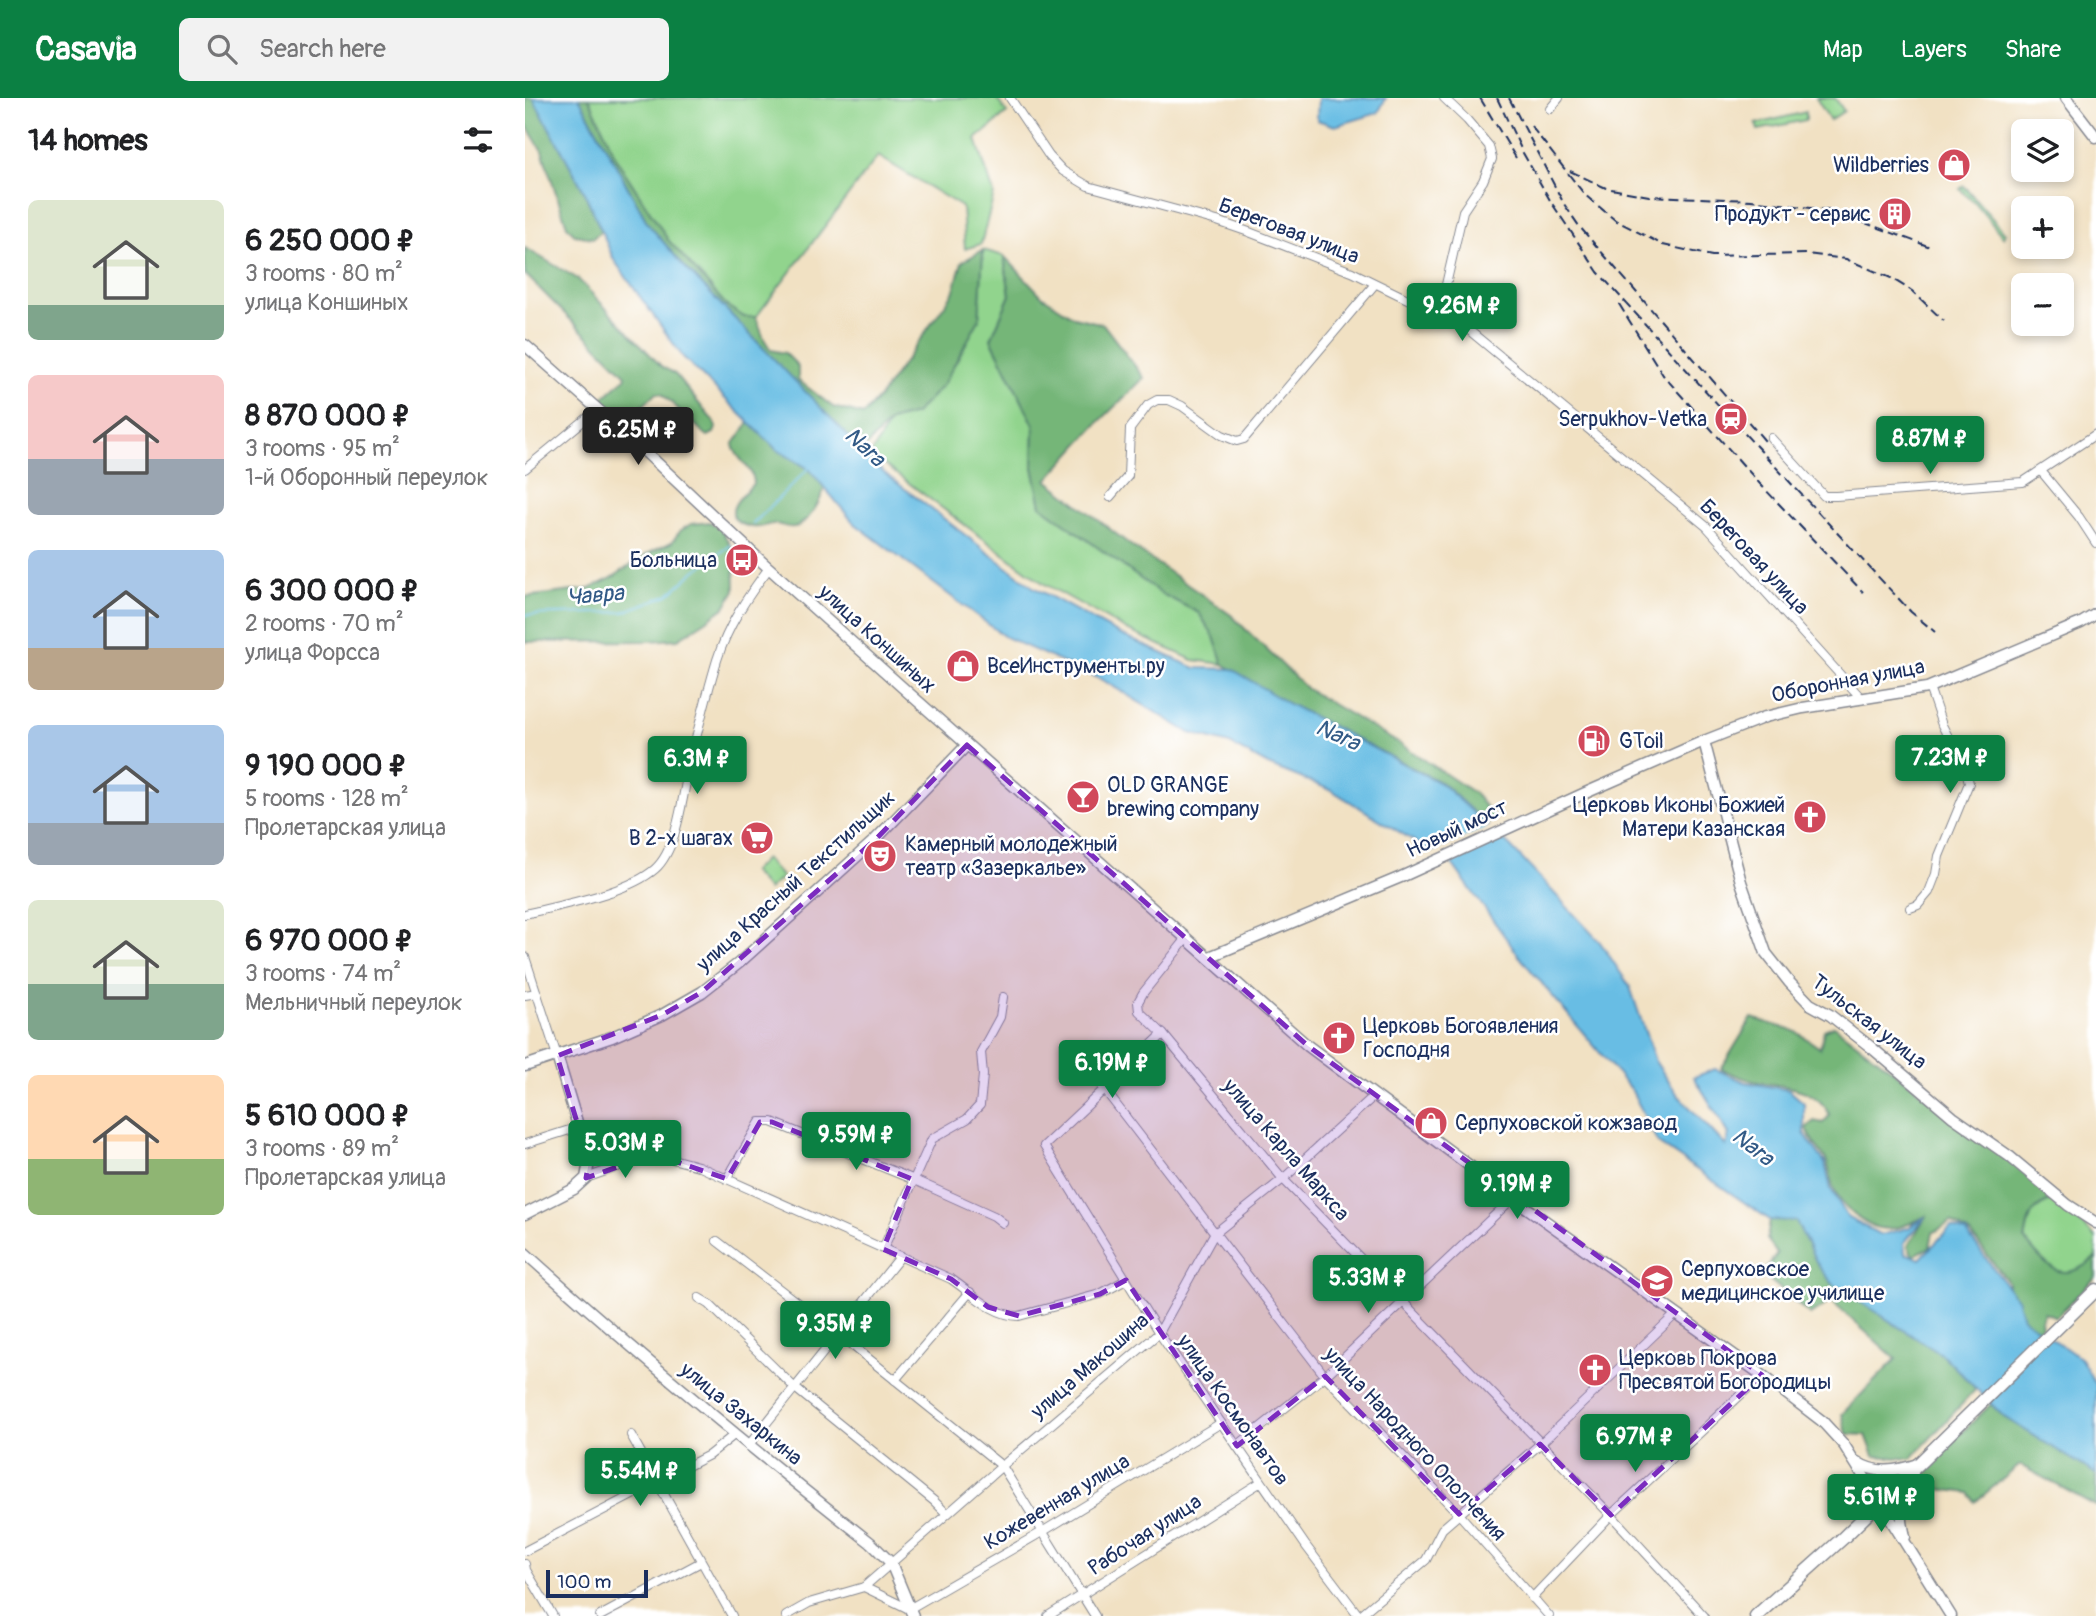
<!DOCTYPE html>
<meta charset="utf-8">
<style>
body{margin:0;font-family:Pangolin,sans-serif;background:#f2f2f2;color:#202124;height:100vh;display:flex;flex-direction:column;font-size:26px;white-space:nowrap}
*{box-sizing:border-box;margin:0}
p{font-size:23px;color:#757577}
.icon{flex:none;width:38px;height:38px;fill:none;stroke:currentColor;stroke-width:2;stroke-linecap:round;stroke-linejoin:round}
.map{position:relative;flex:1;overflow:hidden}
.panel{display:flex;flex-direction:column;background:#fff;width:525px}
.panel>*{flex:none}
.buttons{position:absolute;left:1486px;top:21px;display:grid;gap:14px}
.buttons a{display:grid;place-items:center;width:63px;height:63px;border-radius:10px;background:#fff;box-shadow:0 4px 10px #0003;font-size:35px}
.scale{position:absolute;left:21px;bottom:18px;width:102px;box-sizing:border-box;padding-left:7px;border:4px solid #1b2f5e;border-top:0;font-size:19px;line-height:24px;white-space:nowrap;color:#1b2f5e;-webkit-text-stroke:5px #fff;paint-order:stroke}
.price{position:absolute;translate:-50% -60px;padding:0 16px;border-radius:7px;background:#0b8043;color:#fff;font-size:23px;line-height:46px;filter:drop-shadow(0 2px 4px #0008)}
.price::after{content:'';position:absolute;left:50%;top:42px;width:21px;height:16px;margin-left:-10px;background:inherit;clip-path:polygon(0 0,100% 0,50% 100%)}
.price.on{background:#222;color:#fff}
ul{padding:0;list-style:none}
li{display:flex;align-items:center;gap:21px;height:175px;padding:0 28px}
li span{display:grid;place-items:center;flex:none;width:196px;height:140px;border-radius:10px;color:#555}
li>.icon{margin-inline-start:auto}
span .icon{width:84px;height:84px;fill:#fffc;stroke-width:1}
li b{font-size:30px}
h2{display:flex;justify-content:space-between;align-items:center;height:84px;padding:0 28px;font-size:30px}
header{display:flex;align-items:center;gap:42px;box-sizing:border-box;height:98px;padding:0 35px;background:#0b8043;color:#fff}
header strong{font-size:33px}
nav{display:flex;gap:38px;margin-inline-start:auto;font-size:24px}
.search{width:490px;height:63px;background:#f2f2f2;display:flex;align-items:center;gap:18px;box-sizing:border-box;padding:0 24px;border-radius:10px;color:#757577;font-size:26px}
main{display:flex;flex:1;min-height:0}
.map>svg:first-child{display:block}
</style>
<header>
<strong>Casavia</strong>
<div class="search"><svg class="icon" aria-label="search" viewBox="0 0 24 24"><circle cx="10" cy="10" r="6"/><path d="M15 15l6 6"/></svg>Search here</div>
<nav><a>Map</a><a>Layers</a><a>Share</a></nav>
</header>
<main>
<section class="panel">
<h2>14 homes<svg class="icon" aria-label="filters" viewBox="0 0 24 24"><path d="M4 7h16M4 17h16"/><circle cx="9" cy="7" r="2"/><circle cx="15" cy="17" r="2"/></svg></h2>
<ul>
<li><span style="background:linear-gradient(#dfe7d0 75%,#7fa58c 0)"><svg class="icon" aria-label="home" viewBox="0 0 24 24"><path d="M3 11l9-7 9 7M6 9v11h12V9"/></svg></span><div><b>6 250 000 ₽</b><p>3 rooms · 80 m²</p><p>улица Коншиных</p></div></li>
<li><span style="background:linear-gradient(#f6c9c9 60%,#9aa5b1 0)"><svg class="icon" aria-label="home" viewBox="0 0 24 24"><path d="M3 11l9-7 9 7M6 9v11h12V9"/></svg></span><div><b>8 870 000 ₽</b><p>3 rooms · 95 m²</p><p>1-й Оборонный переулок</p></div></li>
<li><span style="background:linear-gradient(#a9c7e8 70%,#b9a48a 0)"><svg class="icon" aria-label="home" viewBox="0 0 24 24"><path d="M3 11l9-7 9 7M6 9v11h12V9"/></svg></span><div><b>6 300 000 ₽</b><p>2 rooms · 70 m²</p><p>улица Форсса</p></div></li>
<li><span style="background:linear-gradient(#a9c7e8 70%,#9aa5b1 0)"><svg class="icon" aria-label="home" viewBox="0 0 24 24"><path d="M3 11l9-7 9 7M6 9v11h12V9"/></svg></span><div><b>9 190 000 ₽</b><p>5 rooms · 128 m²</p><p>Пролетарская улица</p></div></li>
<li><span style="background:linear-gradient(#dfe7d0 60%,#7fa58c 0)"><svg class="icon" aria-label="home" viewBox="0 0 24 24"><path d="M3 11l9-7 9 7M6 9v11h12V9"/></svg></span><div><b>6 970 000 ₽</b><p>3 rooms · 74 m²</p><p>Мельничный переулок</p></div></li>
<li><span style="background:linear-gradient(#ffd9b3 60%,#8fb573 0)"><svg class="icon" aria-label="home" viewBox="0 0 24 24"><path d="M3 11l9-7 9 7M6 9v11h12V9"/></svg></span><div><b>5 610 000 ₽</b><p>3 rooms · 89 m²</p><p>Пролетарская улица</p></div></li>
</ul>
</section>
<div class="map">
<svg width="1571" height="1518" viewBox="0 0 1571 1518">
<rect width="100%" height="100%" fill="#fff"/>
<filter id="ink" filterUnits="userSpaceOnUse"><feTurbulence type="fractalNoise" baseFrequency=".0143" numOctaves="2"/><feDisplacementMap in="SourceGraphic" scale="14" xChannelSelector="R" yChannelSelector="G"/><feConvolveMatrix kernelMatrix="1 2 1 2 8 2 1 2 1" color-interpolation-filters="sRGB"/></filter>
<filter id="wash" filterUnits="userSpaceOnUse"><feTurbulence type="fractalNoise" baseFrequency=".00686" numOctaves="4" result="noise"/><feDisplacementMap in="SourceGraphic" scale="28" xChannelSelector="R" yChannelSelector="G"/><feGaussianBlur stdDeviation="1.57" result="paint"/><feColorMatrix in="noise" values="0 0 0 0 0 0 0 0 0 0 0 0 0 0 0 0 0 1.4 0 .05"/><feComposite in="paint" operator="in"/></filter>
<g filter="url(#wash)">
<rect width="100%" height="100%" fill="#f1e1c3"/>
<g fill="#91d48d" stroke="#568276" stroke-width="2">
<polygon points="64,0 471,0 482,15 451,41 469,96 456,146 440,151 437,109 353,58 231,219 219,219 202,208 143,142 92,62"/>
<polygon points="1291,0 1310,0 1319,13 1305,22"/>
<polygon points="1281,14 1281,22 1233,32 1231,26"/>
<polygon points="1439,88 1480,135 1478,139 1450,105 1435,91"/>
<polygon points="458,152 479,158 485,197 466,241 509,327 508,369 516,408 635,495 674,515 689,539 698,566 668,562 604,533 518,485 358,366 344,360 365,323 390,316 454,222"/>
<polygon points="240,761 257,779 243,792 227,774"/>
<path d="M1530,1101L1571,1140V1159C1537,1189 1524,1171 1500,1142C1505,1116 1504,1111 1530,1101Z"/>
</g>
<g fill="#74b678" stroke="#48726b" stroke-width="2">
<polygon points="0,0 8,0 59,93 76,133 68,140 50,137 42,128 17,53 0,25"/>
<polygon points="54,0 64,0 92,62 143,142 202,208 219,219 231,219 239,241 246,252 260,255 273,268 273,282 308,309 338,317 356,297 428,195 437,164 458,152 454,222 418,287 390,316 365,323 337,353 156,165 123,126"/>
<polygon points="0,150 53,181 136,268 150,276 189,324 191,330 189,335 183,338 178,334 137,296 131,295 104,321 96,322 78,308 78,300 100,280 101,277 0,176"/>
<polygon points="479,158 517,198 549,219 578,226 619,280 572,326 522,382 604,446 706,517 782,591 880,649 949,695 971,721 960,725 917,685 762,605 698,566 689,539 674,515 635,495 516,408 508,369 509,327 466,241 485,197"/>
<path d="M224,324L251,351L284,371L300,390C295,402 288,418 276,426C267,433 259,427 250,426C244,425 240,429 234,429C225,430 208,426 208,415C207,403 224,393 229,384C228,369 211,362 208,347Z"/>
<polygon points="185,424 196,431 209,454 210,492 200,509 181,523 153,541 124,543 0,544 0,499 64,491 85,481 124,455 147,444 155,433 166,426"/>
<path d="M1227,920L1272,934L1295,950L1299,932L1309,928L1490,1065L1530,1101C1504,1111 1505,1116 1500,1142C1524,1171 1537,1188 1571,1159V1179L1531,1219L1519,1214L1516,1222L1517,1228L1503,1241L1482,1205L1483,1184L1446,1136L1426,1124L1408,1135L1405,1149L1388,1158L1383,1148L1401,1118C1372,1133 1352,1138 1327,1115C1319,1109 1312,1098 1308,1089C1305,1080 1305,1070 1301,1062C1295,1051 1285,1043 1281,1030L1289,1023L1298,1025L1305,1017C1291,989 1262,989 1233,984C1221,982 1208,976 1196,971Z"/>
<polygon points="1245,1122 1271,1122 1294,1169 1309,1187 1419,1258 1451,1291 1386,1361 1349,1358 1341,1337 1322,1336 1317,1316 1371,1261 1306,1203 1285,1217 1237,1175 1252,1156 1242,1141"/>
<polygon points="1466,1306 1479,1319 1571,1376 1571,1408 1495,1367 1450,1404 1444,1395 1413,1391 1388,1393 1396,1374"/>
</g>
<g fill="#67bde4" stroke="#4176a1" stroke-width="2">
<polygon points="8,0 54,0 123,126 156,165 358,374 508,489 594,536 670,570 707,571 762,605 917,686 986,749 1075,844 1105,889 1130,963 1153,997 1201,1048 1204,1036 1169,979 1190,971 1220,984 1264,992 1279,1005 1279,1035 1300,1065 1306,1091 1323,1120 1356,1137 1383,1130 1400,1119 1379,1145 1380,1155 1395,1161 1426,1129 1441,1134 1492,1201 1498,1220 1556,1261 1571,1287 1571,1376 1479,1319 1419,1258 1309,1187 1294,1169 1271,1123 1245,1122 1133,1045 1107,993 994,858 928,767 806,692 743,667 705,646 665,635 579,583 480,539 329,425 284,371 251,351 158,259 89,162 59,93"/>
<polygon points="793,0 861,0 853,15 810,28 792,22"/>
</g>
<polygon fill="#f1e1c3" points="967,727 981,740 921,767 903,756"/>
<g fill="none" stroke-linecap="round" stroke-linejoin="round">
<g stroke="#67bde4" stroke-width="2">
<polyline points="228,426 284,370"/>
<polyline points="0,517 98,514 143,497 170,473 206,447"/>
</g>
</g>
</g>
<g filter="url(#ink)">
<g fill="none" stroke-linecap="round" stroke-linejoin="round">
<defs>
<g id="street">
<polyline points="485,0 524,58 538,73 563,88 692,123 724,134 827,174 940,229 1182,429 1337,601"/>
<polyline points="1025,11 1034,0"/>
<polyline points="914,217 938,113 958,83 967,61 964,48 942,22 919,0"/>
<polyline points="1246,340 1299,398 1311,398 1498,384 1571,336"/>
<polyline points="0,371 73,311"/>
<polyline points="1516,373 1554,419 1571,445"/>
<polyline points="585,399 603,378 605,331 623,307 632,302 644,302 657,308 697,337 712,343 719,341 850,186"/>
<polyline points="1385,810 1393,807 1404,794 1411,776 1414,758 1444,685 1442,676 1417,627 1404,589"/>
<path d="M0,816C38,806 101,796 130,771C154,750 158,691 166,660C174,628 182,595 192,562C203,527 222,499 244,470"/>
<polyline points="662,840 618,895 613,904 614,913 638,936 758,1081 1086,1417 1179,1518"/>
<polyline points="0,859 32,958"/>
<polyline points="0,897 12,895"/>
<polyline points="638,936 519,1048 634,1235 781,1448 834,1518"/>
<polyline points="556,961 800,1278 934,1416 1024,1518"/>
<polyline points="0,1046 54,1029"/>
<path d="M61,1080L129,1056L173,1068L426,1181C447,1195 468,1218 494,1218L575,1196L601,1182"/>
<polyline points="202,1081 235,1024 247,1024 387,1081 469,1118 478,1125"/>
<polyline points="192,1143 313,1236 477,1368 570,1518"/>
<polyline points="358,1151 407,1041 442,1021 455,1007 458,977 456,954 475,919 478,899"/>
<polyline points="174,1200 184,1206 270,1290 409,1403 421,1415"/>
<polyline points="370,1282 445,1194"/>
<polyline points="106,1337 207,1518"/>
<polyline points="223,1348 375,1159"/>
<polyline points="712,1348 800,1278 988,1100"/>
<polyline points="0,1453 184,1357 209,1337"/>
<polyline points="0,1466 1,1472 28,1518"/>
<polyline points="339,1489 384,1511 517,1434 696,1325"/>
<polyline points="1007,1500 1086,1417 1237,1277"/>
<polyline points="75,1518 176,1464"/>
<polyline points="261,1518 284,1505 339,1489 477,1368 634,1235 689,1136 758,1081 850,997"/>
<polyline points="523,1518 736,1384"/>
<polyline points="834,1518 901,1462 917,1431 1015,1346 1151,1216"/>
</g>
<g id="secondary">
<polyline points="1541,0 1571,39"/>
<polyline points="0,247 112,346 236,463 386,597 783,948 988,1100 1237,1277 1297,1323 1319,1347 1426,1518"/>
<polyline points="1179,643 1216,784 1241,855 1264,884 1285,906 1305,917 1347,950 1428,1019 1484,1058 1543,1107 1571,1125"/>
<polyline points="684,859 876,779 1058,696 1179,643 1240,619 1278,610 1402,590 1556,525 1571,516"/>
<polyline points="0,968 87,939 137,917 177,894 214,865 350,742 442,647"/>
<polyline points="0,1116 49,1091 61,1080 64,1064 32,958"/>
<path d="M0,1155C112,1256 228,1352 346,1445L366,1465L388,1518"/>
<path d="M1332,1364C1351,1377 1372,1373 1393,1366"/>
<path d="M1380,1439C1374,1415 1375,1397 1388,1375"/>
</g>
<polyline id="primary" points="1231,1518 1318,1440 1571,1192"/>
</defs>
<use href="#street" stroke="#868890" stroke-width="10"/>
<use href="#secondary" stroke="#868890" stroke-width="13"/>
<use href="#primary" stroke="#868890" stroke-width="15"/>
<use href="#street" stroke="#fff" stroke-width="8"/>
<use href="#secondary" stroke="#fff" stroke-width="10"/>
<use href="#primary" stroke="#fff" stroke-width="12"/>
<g stroke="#1b2f5e" stroke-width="2" stroke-dasharray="10 5" stroke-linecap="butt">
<polyline points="955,0 991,60"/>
<polyline points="972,0 998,55 1026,104 1073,174 1206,321 1386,514 1410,534"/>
<polyline points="984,0 1039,106 1054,128 1240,343"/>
<polyline points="1006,28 1060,97 1090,122 1138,147 1187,158 1281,156 1321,161 1366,180 1387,193 1419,223"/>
<polyline points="1045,73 1081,90 1124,98 1226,102 1308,113 1408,150"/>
<polyline points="1094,206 1138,277 1235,386 1338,494"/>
</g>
</g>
</g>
<path fill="#7b2cbf" fill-opacity="0.2" stroke="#7b2cbf" stroke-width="5" stroke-dasharray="14 9" stroke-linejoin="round" d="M442,647L783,948L1237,1277L1086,1417L1015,1346L934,1416L800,1278L712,1348L601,1182L575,1196L494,1218L463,1209L426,1181L358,1151L387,1081L247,1024H235L202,1081L129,1056L61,1080L64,1064L32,958L137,917L177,894L350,742Z"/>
<defs>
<symbol id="shop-disc" viewBox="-11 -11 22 22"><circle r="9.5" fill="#d1495b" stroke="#fff"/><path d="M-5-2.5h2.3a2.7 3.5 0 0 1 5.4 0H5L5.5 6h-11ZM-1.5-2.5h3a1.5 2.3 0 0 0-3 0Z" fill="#fff"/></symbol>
<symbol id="building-disc" viewBox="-11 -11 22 22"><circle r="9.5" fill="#d1495b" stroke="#fff"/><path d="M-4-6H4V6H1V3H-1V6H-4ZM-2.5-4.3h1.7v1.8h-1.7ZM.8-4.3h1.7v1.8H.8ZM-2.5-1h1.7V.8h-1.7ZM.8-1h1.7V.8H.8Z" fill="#fff"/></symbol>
<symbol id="station-disc" viewBox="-11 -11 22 22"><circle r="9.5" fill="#d1495b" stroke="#fff"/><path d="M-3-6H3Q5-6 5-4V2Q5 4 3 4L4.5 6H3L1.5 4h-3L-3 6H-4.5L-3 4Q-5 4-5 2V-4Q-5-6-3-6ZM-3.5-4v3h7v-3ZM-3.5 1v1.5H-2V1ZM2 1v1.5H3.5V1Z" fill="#fff"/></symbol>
<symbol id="bus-disc" viewBox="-11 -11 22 22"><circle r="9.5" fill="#d1495b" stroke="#fff"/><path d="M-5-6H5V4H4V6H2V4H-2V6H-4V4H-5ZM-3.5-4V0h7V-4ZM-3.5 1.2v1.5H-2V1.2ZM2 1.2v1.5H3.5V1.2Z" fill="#fff"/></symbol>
<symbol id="fuel-disc" viewBox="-11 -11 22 22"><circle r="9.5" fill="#d1495b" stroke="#fff"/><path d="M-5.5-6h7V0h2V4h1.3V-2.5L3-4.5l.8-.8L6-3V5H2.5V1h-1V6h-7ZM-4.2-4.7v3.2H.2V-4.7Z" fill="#fff"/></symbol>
<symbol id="bar-disc" viewBox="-11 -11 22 22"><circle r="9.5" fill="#d1495b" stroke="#fff"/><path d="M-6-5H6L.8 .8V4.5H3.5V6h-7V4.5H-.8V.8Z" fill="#fff"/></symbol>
<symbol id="church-disc" viewBox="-11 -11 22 22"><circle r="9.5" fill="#d1495b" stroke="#fff"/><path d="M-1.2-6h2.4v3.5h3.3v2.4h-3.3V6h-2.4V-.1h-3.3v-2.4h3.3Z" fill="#fff"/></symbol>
<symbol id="supermarket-disc" viewBox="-11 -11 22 22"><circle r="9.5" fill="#d1495b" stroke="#fff"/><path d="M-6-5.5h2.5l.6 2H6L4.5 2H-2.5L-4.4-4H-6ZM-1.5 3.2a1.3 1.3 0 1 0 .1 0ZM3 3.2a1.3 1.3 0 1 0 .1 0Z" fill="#fff"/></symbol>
<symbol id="theatre-disc" viewBox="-11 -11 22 22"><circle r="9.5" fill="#d1495b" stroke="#fff"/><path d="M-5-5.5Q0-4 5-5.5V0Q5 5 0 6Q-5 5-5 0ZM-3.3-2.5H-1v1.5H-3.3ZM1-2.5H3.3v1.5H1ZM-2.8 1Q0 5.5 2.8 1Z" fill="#fff"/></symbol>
<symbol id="university-disc" viewBox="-11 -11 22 22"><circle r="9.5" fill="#d1495b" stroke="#fff"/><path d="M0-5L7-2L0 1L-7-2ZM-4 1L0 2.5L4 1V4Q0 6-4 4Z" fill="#fff"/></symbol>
</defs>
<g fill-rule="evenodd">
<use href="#shop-disc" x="1410" y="48" width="38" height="38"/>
<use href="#building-disc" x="1351" y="97" width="38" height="38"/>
<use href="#station-disc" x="1187" y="302" width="38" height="38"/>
<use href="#bus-disc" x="198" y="443" width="38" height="38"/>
<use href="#shop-disc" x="419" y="549" width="38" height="38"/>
<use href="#fuel-disc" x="1050" y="624" width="38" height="38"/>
<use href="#bar-disc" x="539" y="680" width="38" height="38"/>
<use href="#church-disc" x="1266" y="700" width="38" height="38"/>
<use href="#supermarket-disc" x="213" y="721" width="38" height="38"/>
<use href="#theatre-disc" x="336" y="739" width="38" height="38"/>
<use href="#church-disc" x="795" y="921" width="38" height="38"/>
<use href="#shop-disc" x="887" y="1006" width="38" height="38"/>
<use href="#university-disc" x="1113" y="1164" width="38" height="38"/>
<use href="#church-disc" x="1051" y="1253" width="38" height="38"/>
</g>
<g text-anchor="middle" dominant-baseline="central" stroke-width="5" stroke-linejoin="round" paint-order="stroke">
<g font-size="21" fill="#1b2f5e" stroke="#fff" text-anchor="start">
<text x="1404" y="67" text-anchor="end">Wildberries</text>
<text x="1346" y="116" text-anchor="end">Продукт - сервис</text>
<text x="1182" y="321" text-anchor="end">Serpukhov-Vetka</text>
<text x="192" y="462" text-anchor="end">Больница</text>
<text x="462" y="568">ВсеИнструменты.ру</text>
<text x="1094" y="643">GToil</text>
<text x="582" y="687">OLD GRANGE<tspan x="582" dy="24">brewing company</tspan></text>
<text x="1260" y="707" text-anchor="end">Церковь Иконы Божией<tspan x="1260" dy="24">Матери Казанская</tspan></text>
<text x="208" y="740" text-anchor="end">В 2-х шагах</text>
<text x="380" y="746">Камерный молодежный<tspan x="380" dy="24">театр «Зазеркалье»</tspan></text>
<text x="838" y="928">Церковь Богоявления<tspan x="838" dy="24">Господня</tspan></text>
<text x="930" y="1025">Серпуховской кожзавод</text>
<text x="1156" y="1171">Серпуховское<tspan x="1156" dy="24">медицинское училище</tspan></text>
<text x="1094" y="1260">Церковь Покрова<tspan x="1094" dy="24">Пресвятой Богородицы</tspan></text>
</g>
<g font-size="21" fill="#1b2f5e" stroke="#fff">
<text transform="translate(764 133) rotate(21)">Береговая улица</text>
<text transform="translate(1229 459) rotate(47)">Береговая улица</text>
<text transform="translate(352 541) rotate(42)">улица Коншиных</text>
<text transform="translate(1323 583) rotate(-11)">Оборонная улица</text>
<text transform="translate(932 731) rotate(-25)">Новый мост</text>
<text transform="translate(271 783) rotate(-42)">улица Красный Текстильщик</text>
<text transform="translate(1344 924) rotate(38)">Тульская улица</text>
<text transform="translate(761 1052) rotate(49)">улица Карла Маркса</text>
<text transform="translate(565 1268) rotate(-41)">улица Макошина</text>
<text transform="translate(708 1312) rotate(55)">улица Космонавтов</text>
<text transform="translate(216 1316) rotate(39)">улица Захаркина</text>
<text transform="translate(890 1346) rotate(47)">улица Народного Ополчения</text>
<text transform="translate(532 1404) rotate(-31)">Кожевенная улица</text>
<text transform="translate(620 1437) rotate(-33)">Рабочая улица</text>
</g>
<g font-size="23" font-style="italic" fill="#325a86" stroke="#fff">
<text transform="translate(340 349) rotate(43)">Nara</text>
<text transform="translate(70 497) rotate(-5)">Чавра</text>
<text transform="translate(813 637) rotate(24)">Nara</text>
<text transform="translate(1228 1049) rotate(38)">Nara</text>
</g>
</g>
</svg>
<div class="buttons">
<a><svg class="icon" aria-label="layers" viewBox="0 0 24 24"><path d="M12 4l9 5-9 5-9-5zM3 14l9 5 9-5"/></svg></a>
<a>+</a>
<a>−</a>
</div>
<div class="scale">100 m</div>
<b class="price" style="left:937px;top:245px">9.26M ₽</b>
<b class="price on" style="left:113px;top:369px">6.25M ₽</b>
<b class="price" style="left:1405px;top:378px">8.87M ₽</b>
<b class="price" style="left:1425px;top:697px">7.23M ₽</b>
<b class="price" style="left:172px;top:698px">6.3M ₽</b>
<b class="price" style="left:587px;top:1002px">6.19M ₽</b>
<b class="price" style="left:331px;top:1074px">9.59M ₽</b>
<b class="price" style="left:100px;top:1082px">5.03M ₽</b>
<b class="price" style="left:992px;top:1123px">9.19M ₽</b>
<b class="price" style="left:843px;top:1217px">5.33M ₽</b>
<b class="price" style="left:310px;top:1263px">9.35M ₽</b>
<b class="price" style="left:1110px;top:1376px">6.97M ₽</b>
<b class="price" style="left:115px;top:1410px">5.54M ₽</b>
<b class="price" style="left:1356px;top:1436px">5.61M ₽</b>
</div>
</main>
